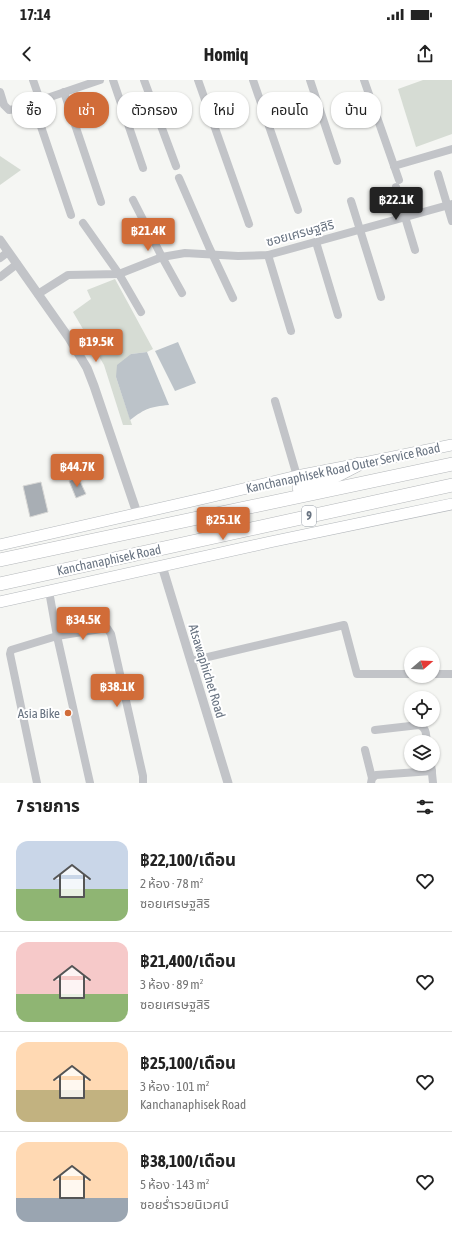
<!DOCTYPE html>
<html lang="th">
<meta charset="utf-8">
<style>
body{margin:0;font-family:"Asap Condensed","Noto Sans Thai",sans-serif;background:#f6f6f6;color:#222;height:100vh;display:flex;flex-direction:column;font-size:15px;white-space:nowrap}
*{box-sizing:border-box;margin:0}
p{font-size:13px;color:#767676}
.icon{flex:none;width:22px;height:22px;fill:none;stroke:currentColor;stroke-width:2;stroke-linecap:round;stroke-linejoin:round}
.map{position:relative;height:703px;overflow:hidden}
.panel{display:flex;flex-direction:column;background:#fff;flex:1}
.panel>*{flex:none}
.banner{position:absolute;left:12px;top:12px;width:428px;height:36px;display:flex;gap:8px}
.needle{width:26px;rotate:71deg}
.buttons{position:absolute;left:404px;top:567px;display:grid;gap:8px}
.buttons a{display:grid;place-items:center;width:36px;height:36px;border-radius:50%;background:#fff;box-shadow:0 1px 3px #0004;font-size:20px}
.price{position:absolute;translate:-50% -34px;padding:0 9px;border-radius:4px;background:#d16c38;color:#fff;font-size:13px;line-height:26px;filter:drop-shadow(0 1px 2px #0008)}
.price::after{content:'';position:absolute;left:50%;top:24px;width:12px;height:9px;margin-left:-6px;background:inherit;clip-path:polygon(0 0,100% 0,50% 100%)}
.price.active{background:#222;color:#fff}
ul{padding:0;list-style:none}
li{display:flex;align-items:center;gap:12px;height:100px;padding:0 16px}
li+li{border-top:1px solid #e0e0e0}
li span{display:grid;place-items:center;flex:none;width:112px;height:80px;border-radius:12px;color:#555}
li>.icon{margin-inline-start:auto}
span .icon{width:48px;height:48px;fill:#fffc;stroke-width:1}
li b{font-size:17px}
h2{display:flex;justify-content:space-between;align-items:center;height:48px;padding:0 16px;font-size:17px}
.pill{padding:0 14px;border-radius:16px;background:#fff;box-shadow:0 1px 3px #0004;font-size:14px;line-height:36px}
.pill.active{background:#d16c38;color:#fff}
.status{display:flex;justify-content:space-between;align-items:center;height:28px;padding:0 20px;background:#fff;direction:ltr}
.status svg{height:11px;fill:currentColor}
header{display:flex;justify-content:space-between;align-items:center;height:52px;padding:0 16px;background:#fff;font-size:18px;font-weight:700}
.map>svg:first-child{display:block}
</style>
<div class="status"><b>17:14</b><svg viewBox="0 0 49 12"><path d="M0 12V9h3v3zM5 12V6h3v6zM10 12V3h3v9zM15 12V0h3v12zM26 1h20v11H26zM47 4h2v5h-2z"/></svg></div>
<header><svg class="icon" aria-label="back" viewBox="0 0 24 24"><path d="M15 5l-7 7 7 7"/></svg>Homiq<svg class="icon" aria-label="share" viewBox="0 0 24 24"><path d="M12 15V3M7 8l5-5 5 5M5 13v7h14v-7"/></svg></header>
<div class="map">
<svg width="452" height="703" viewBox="0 0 452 703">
<rect width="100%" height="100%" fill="#f5f6f3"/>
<g fill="#d6dcd4">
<polygon points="423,0 452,0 452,54 416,67 398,9"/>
<polygon points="0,76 21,90 0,105"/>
<polygon points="115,199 153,269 147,272 131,274 116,297 132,345 123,345 104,285 73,232 91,219 87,210"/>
</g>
<g fill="#bcc3c9">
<polygon points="178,262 196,303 175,311 155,271"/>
<path d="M147,272L169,325C150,327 146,328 130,340L116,297L117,285L131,274Z"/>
</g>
<g fill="#a8aeb4" stroke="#d7d7d5">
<polygon points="78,397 86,414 76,418 69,401"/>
<polygon points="41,402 48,432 30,437 23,406"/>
</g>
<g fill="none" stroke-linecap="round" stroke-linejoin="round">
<defs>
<g id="secondary">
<polyline points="0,465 214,416 297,396 359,384 452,365"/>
<polyline points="0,522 270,462 452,424"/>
</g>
<g id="trunk">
<polyline points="299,408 330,399 359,384"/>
<polyline points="0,480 452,384"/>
<polyline points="0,504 452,405"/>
</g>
</defs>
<use href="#secondary" stroke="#b4b8bc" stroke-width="12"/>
<use href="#trunk" stroke="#b4b7ba" stroke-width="14"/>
<g stroke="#c2c4c8" stroke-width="8">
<polyline points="33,0 40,20"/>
<polyline points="113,0 143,88"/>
<polyline points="144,0 176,86"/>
<polyline points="198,0 249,144"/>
<polyline points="253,0 298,130"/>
<polyline points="310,0 337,81"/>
<polyline points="364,0 399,100"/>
<polyline points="0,12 4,25 9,30 15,29 100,0"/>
<polyline points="64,12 101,122"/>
<polyline points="33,23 71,135"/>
<polyline points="394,86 452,69"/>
<polyline points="438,94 452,141"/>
<polyline points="179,98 209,167 233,218"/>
<polyline points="396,107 415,170"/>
<polyline points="133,120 162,177 182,213"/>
<polyline points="351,121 381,217"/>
<polyline points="83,143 119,194 141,232"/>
<polyline points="316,162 338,235"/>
<polyline points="268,175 291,251"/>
<polyline points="0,178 8,172"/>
<polyline points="0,197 17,184"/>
<polyline points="38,214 68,195 119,194 162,177 185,173 238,176 268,175 452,124"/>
<polyline points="275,321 297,396"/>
<polyline points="49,511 57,556 90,703"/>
<polyline points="191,581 344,545 357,594 411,594"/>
<polyline points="433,594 452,594"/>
<path d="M375,650L419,645C427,648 426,655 427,662"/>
<polyline points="365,670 372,698"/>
<polyline points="431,684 433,703"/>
<polyline points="37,703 10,574 11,570 57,556 107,548 111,554 143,696 143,703"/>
<polyline points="371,703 372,698 376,695 432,691"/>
</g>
<g stroke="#c2c4c8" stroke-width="9">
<polyline points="0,160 69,258 87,288 94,306 137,433"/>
<polyline points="162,486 228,703"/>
</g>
<use href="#secondary" stroke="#fff" stroke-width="11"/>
<use href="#trunk" stroke="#fff" stroke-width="13"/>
</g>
<circle fill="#d16c38" stroke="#fff" stroke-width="1.5" cx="68" cy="633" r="4"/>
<g text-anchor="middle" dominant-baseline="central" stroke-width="4" stroke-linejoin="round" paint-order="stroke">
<rect fill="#fff" stroke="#959da7" stroke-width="1" x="302" y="426" width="14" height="20" rx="3"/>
<g font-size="12" font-weight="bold" fill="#687381">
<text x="309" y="436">9</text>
</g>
<g font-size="13" fill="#687381" stroke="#fff">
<text transform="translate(300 153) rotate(-15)">ซอยเศรษฐสิริ</text>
<text transform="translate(343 388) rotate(-12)">Kanchanaphisek Road Outer Service Road</text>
<text transform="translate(109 480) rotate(-12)">Kanchanaphisek Road</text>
<text transform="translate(207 591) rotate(73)">Atsawaphichet Road</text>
</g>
<g font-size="13" fill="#687381" stroke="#fff" text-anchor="end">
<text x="60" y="633">Asia Bike</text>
</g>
</g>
</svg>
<div class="buttons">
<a><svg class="needle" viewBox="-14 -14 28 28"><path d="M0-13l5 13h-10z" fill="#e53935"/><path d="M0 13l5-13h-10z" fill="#767676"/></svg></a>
<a><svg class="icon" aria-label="locate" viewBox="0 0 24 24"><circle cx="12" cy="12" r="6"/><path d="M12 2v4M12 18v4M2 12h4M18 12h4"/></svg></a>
<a><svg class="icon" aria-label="layers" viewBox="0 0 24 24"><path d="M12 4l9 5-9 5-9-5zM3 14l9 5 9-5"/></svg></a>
</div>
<b class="price active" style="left:396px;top:141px">฿22.1K</b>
<b class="price" style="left:148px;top:172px">฿21.4K</b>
<b class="price" style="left:96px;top:283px">฿19.5K</b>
<b class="price" style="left:77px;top:408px">฿44.7K</b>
<b class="price" style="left:223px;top:461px">฿25.1K</b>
<b class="price" style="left:83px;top:561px">฿34.5K</b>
<b class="price" style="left:117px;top:628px">฿38.1K</b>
<div class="banner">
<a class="pill">ซื้อ</a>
<a class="pill active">เช่า</a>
<a class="pill">ตัวกรอง</a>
<a class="pill">ใหม่</a>
<a class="pill">คอนโด</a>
<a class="pill">บ้าน</a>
</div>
</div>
<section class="panel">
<h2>7 รายการ<svg class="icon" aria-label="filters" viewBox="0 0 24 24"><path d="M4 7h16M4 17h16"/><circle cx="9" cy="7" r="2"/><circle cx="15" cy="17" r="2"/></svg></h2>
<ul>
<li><span style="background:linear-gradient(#c9d6e8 60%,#8fb573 0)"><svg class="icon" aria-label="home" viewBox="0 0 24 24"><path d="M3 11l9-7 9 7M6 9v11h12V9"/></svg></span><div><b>฿22,100/เดือน</b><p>2 ห้อง · 78 m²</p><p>ซอยเศรษฐสิริ</p></div><svg class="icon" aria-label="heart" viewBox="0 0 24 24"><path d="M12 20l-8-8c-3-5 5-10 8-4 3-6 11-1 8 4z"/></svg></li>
<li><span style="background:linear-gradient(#f6c9c9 65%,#8fb573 0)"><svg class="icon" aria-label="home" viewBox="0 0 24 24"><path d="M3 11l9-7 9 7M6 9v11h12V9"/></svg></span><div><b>฿21,400/เดือน</b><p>3 ห้อง · 89 m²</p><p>ซอยเศรษฐสิริ</p></div><svg class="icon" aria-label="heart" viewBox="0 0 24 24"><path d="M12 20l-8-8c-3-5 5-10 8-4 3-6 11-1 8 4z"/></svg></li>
<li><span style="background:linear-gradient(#ffd9b3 60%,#c2b280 0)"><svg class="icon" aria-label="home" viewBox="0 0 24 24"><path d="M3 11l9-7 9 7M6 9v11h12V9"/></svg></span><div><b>฿25,100/เดือน</b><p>3 ห้อง · 101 m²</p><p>Kanchanaphisek Road</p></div><svg class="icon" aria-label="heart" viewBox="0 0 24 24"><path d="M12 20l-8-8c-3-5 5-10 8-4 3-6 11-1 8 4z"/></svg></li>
<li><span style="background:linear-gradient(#ffd9b3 70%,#9aa5b1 0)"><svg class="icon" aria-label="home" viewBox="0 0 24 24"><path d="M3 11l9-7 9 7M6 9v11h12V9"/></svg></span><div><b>฿38,100/เดือน</b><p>5 ห้อง · 143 m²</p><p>ซอยร่ำรวยนิเวศน์</p></div><svg class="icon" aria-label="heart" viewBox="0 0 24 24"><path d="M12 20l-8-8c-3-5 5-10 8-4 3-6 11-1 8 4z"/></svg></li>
</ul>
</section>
